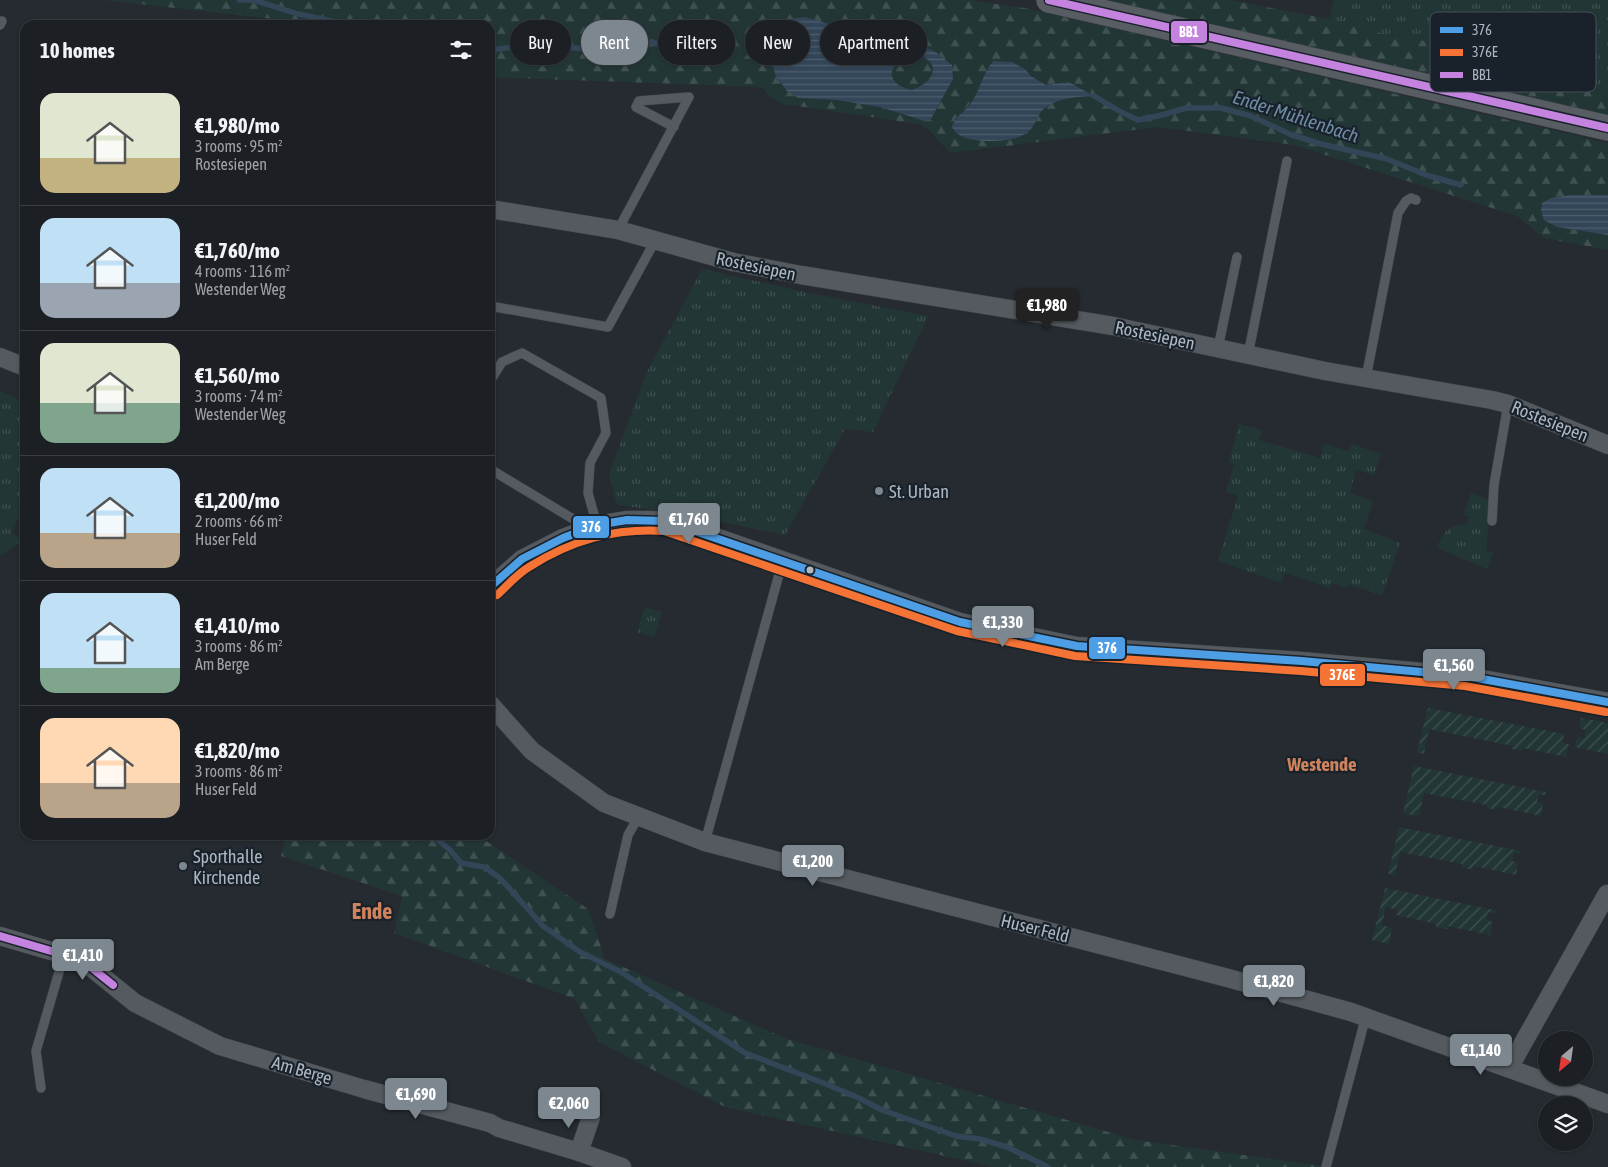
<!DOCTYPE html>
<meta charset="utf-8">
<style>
body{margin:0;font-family:"Asap Condensed",sans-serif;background:#292d31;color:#f1f3f6;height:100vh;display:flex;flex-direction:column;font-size:19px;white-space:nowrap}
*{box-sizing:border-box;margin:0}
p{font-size:16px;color:#a0a3a6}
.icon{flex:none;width:28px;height:28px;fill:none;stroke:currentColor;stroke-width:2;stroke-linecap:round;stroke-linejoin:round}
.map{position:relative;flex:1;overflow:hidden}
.panel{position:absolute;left:20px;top:20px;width:475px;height:820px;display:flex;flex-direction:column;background:#1c2024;border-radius:15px;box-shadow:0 1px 4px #0004,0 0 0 1px #3a3e41}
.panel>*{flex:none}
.hud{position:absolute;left:510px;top:20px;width:475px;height:45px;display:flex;gap:10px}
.needle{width:32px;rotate:209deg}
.fabs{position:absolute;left:1538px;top:1031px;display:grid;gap:10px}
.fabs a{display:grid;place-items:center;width:55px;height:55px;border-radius:50%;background:#1c2024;box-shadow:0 1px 4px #0004,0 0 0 1px #3a3e41;font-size:25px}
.price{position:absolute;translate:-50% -42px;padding:0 11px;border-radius:5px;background:#7d8790;color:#fff;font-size:16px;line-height:32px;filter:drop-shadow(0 1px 2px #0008)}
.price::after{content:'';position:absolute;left:50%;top:30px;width:15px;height:11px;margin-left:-8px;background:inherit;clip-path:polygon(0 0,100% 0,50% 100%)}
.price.selected{background:#222;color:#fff}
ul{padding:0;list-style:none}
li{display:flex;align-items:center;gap:15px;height:125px;padding:0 20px}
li+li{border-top:1px solid #3a3e41}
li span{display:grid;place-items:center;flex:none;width:140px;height:100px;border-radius:15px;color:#555}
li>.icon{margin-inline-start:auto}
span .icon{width:60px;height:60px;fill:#fffc;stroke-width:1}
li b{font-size:21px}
h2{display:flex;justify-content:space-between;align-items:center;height:60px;padding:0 20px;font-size:21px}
.pill{padding:0 18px;border-radius:22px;background:#1c2024;box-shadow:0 1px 4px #0004,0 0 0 1px #3a3e41;font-size:18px;line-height:45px}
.pill.selected{background:#7d8790;color:#fff}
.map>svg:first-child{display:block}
</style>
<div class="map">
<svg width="1608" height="1167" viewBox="0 0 1608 1167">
<defs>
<pattern id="grass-tufts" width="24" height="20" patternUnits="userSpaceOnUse" patternTransform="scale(1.25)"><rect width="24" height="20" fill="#233636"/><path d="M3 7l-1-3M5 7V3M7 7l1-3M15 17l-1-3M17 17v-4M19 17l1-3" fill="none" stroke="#405151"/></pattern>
<pattern id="forest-firs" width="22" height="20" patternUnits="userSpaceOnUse" patternTransform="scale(1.25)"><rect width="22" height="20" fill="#233636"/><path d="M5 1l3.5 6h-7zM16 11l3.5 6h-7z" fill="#405151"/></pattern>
<pattern id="garden-furrows" width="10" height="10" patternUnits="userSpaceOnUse" patternTransform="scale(1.25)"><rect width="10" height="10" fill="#233636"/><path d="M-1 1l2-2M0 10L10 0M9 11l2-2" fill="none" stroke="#405151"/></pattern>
<pattern id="water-rules" width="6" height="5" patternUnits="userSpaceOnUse" patternTransform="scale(1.25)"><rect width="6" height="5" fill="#334658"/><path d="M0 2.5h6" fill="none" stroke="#4e5f6e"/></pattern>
</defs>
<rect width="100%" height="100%" fill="#252b30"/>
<g fill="url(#grass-tufts)">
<polygon points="1334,0 1608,0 1608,91 1567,83 1534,66 1501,66 1475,50 1449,43 1437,40 1410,41 1329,19"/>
<polygon points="702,269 809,293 928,316 873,432 845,429 785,535 674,512 617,505 609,474 647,372"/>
<polygon points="0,391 25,403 25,498 12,533 23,540 0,556"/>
<polygon points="1239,424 1262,430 1259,440 1320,458 1325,444 1348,451 1352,444 1381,454 1374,475 1356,470 1350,493 1373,501 1364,529 1400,543 1382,595 1348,584 1347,588 1332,583 1330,588 1285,573 1281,583 1218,561 1238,496 1226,492 1234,464 1229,462"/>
<path d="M1471,493L1495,502L1489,523L1486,550L1493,553L1487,569L1437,548C1443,531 1448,526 1467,524L1469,517L1464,515Z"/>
<polygon points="645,607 662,612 654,637 637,632"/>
</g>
<g fill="url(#forest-firs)" fill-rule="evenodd">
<path d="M103,0H970L1025,8L1608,143V195H1571L1557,227L1608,235V250L1544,238L1517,216L1294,145L1158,127L950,153L929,130L919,124L783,104L769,96L762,87L490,77V25H308L300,22ZM806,17L861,33L877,41L894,44H918L952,65L953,79L931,119C915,123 896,111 879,107C852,101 825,99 798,98C792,90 770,59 769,52C764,30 788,19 806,17ZM993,61L1012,62L1025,69L1031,76L1047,85L1069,82L1093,95L1066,97L1043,108L1029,132L954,120C965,110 974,100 981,86C985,77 986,68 993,61Z"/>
<polygon points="1104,0 1230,0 1329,19 1410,41 1437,40 1449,43 1429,77"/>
<polygon points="1475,50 1501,66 1534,66 1567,83 1608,91 1608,115 1455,82 1447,72 1453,54"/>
<path d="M917,54C944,63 933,83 911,90C880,82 890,59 917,54Z"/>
<polygon points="286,835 477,835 588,909 605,959 787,1039 1136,1140 1329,1167 994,1167 725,1107 599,1042 575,999 394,933 402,896 281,856"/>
</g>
<g fill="url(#garden-furrows)">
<polygon points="1428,708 1564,734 1563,743 1569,744 1566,757 1523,748 1522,751 1512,749 1512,746 1429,729 1424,754 1417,752"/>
<polygon points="1581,718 1608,723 1608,754 1575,747 1577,737 1584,738 1586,730 1579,728"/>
<polygon points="1414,766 1546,792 1545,795 1539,794 1537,802 1543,803 1541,816 1498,807 1497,810 1487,808 1487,805 1424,793 1419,817 1403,813"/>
<polygon points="1399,827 1521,851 1520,854 1514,853 1512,861 1518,863 1516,875 1473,866 1472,870 1462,867 1462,864 1400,852 1395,876 1388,874"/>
<polygon points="1385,888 1495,910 1495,914 1488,912 1487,920 1493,922 1490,935 1447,926 1447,929 1436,927 1436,924 1396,915 1397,910 1386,907 1382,925 1392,928 1389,944 1372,940"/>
</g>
<g fill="url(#water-rules)" fill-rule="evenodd">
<path d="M805,17L861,33L877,41L894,44H918L937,53L952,65L953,79L931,119L924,121L880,107L836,100L798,98L787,91L776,76L769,53V39L782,20ZM917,54C944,63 933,84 911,90C880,82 890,59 917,54Z"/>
<path d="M993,61L1012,62L1025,69L1031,76L1046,85L1069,82L1094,96C1077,97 1061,97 1046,107C1037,113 1036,126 1028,132C1015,143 979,143 964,137C958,135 955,132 952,127C955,116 965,112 971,103C980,90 983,73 993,61Z"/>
<polygon points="1571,195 1608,195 1608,235 1557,227 1544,220 1541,210 1542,203 1551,198"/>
</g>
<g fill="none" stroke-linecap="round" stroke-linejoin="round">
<g stroke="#334658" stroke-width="5.5">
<polyline points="239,0 254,0 298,14 351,25"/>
<polyline points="490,50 537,44 560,47 591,49 625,48 651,42 666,46 680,62 694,62 705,60"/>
<polyline points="1094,96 1121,112 1138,120 1162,115 1186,108 1221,108 1251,116 1292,135 1321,144 1387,159 1426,175 1461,185"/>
<polyline points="432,835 450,850 461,863 484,867 500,878 543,926 580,952 621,972 745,1053 826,1084 861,1099 882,1110 956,1136 980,1139 1007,1147 1048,1167"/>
</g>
<defs>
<g id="lane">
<polyline points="0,25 2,21"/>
<polyline points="618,230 689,97 639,101 636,107 674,127"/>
<polyline points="490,306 608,327 655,241"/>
<polyline points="1218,348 1237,257"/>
<polyline points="1248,355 1287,161"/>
<polyline points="1366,378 1398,213 1406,201 1411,198 1416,200"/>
<polyline points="490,381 502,362 522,353 601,398 606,433 590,463 588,493 597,525"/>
<polyline points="490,469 588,528"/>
<polyline points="1492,521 1494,485 1508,404"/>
<polyline points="705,842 783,560"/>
<polyline points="610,914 628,835 639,816"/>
<polyline points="41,1088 36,1051 64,955"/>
<polyline points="1326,1167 1366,1016"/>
</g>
<g id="street">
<polyline points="490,209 618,230 733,262 801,275 1113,326 1325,371 1492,400 1508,404 1608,445"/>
<polyline points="0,357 25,367"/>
<polyline points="490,587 522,559 563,538 597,525 627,520 651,520 666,521 704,533 960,622 1077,646 1302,661 1466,676 1608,702"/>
<polyline points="490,704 532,751 604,803 705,842 1224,977 1351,1012 1608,1104"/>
<polyline points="0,936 82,960 135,1003 220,1046 364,1089 490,1123 499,1128 579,1152 622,1167"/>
<polyline points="1509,1068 1607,894"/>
<polyline points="579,1152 591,1117"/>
</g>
<polyline id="secondary" points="1049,0 1608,128"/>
</defs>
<use href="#lane" stroke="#42474b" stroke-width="10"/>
<use href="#street" stroke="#42474b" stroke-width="19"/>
<use href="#secondary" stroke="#42474b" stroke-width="26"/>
<use href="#lane" stroke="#545a5f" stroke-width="9"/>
<use href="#street" stroke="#545a5f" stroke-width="18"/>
<use href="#secondary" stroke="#585d64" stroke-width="25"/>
<defs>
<polyline id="bus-1" points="490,587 522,559 563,538 597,525 627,520 666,521 960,622 1077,646 1302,661 1466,676 1608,702"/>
<path id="bus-2" d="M497,595C507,586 517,574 529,567C572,540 614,528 664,531L957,631L1075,656L1301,671L1465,686L1606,712"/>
<g id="bus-3">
<polyline points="1049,0 1608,128"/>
<polyline points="0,936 82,960 113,985"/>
</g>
</defs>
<use href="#bus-1" stroke="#19222a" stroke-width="11"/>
<use href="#bus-2" stroke="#19222a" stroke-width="11"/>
<use href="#bus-3" stroke="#19222a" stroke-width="11"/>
<use href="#bus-1" stroke="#4d9ee5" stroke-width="8"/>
<use href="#bus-2" stroke="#f57335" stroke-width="8"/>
<use href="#bus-3" stroke="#c483df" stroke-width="8"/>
</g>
<g fill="#7d8790" stroke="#19222a" stroke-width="2">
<circle cx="879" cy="491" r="5"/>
<circle cx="183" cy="866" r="5"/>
</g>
<circle fill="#adb8c3" stroke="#19222a" stroke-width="2" cx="810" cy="570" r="4.5"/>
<g text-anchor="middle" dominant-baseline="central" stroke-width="4.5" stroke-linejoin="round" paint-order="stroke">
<g font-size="18" fill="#adb8c3" stroke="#19222a">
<text transform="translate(756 266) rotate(12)">Rostesiepen</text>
<text transform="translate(1155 335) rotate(12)">Rostesiepen</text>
<text transform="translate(1550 421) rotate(22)">Rostesiepen</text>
<text transform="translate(1035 928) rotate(14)">Huser Feld</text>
<text transform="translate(302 1070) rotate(16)">Am Berge</text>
</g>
<g font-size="18" fill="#adb8c3" stroke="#19222a" text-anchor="start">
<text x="889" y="491">St. Urban</text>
<text x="193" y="856">Sporthalle<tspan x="193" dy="21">Kirchende</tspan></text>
</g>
<g font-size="19" font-style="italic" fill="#6f8ca6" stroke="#19222a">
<text transform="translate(1296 116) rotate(18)">Ender Mühlenbach</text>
</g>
<g font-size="19" font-weight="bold" fill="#cf835d" stroke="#19222a">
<text x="1322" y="764">Westende</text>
</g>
<g font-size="22" font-weight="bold" fill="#cf835d" stroke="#19222a">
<text x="372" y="911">Ende</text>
</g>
</g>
<rect x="1430" y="12" width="166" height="80" rx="8" fill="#19222a" stroke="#454f58" stroke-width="1"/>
<rect x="1440" y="27" width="23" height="6" fill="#4d9ee5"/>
<rect x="1440" y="49" width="23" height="7" fill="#f57335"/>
<rect x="1440" y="72" width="23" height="6" fill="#c483df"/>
<g font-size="14" fill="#adb8c3">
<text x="1472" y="35">376</text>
<text x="1472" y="57">376E</text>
<text x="1472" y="80">BB1</text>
</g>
<g stroke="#19222a" stroke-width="2">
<rect x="1170" y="20" width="38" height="24" rx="5" fill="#c483df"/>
<rect x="572" y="515" width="38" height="24" rx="5" fill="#4d9ee5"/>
<rect x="1088" y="636" width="38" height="24" rx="5" fill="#4d9ee5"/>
<rect x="1319" y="663" width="47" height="24" rx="5" fill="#f57335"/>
</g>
<g font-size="14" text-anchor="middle" font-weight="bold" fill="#fff">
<text x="1189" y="37">BB1</text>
<text x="591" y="532">376</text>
<text x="1107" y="653">376</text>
<text x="1342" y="680">376E</text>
</g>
</svg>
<div class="fabs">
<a><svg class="needle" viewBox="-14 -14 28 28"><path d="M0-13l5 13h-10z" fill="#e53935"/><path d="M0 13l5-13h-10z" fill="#a0a3a6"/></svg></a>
<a><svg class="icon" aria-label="layers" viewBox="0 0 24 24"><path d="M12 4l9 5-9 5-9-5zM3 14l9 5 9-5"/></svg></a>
</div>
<b class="price selected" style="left:1047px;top:331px">€1,980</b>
<b class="price" style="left:689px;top:545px">€1,760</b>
<b class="price" style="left:1003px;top:648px">€1,330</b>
<b class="price" style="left:1454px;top:691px">€1,560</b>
<b class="price" style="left:813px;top:887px">€1,200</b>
<b class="price" style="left:83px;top:981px">€1,410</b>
<b class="price" style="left:1274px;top:1007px">€1,820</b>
<b class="price" style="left:1481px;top:1076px">€1,140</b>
<b class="price" style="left:416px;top:1120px">€1,690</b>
<b class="price" style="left:569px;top:1129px">€2,060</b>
<div class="hud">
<a class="pill">Buy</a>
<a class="pill selected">Rent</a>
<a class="pill">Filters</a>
<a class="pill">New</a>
<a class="pill">Apartment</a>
</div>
<section class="panel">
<h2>10 homes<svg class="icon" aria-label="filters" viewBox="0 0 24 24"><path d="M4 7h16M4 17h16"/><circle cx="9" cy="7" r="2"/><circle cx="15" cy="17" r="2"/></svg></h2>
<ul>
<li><span style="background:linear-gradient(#dfe7d0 65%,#c2b280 0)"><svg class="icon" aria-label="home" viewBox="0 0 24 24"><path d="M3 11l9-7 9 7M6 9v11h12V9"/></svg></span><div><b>€1,980/mo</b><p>3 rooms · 95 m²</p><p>Rostesiepen</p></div></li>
<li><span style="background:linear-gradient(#bfe0f5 65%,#9aa5b1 0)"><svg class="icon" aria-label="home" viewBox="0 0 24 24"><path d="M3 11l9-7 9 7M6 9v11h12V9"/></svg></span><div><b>€1,760/mo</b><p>4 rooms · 116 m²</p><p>Westender Weg</p></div></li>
<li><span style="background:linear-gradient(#dfe7d0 60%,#7fa58c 0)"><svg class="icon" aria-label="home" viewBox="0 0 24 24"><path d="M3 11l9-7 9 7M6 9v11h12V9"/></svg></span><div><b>€1,560/mo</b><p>3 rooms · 74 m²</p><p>Westender Weg</p></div></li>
<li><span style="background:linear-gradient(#bfe0f5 65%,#b9a48a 0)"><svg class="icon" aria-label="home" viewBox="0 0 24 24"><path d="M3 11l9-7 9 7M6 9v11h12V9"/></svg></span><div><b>€1,200/mo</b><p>2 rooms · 66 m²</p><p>Huser Feld</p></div></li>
<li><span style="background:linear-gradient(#bfe0f5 75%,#7fa58c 0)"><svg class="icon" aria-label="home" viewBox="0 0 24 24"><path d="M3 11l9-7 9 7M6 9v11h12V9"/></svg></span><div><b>€1,410/mo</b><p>3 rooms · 86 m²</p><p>Am Berge</p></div></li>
<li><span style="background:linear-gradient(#ffd9b3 65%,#b9a48a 0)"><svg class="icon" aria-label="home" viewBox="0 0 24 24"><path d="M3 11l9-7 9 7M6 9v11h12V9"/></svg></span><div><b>€1,820/mo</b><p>3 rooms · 86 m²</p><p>Huser Feld</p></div></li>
</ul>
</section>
</div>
